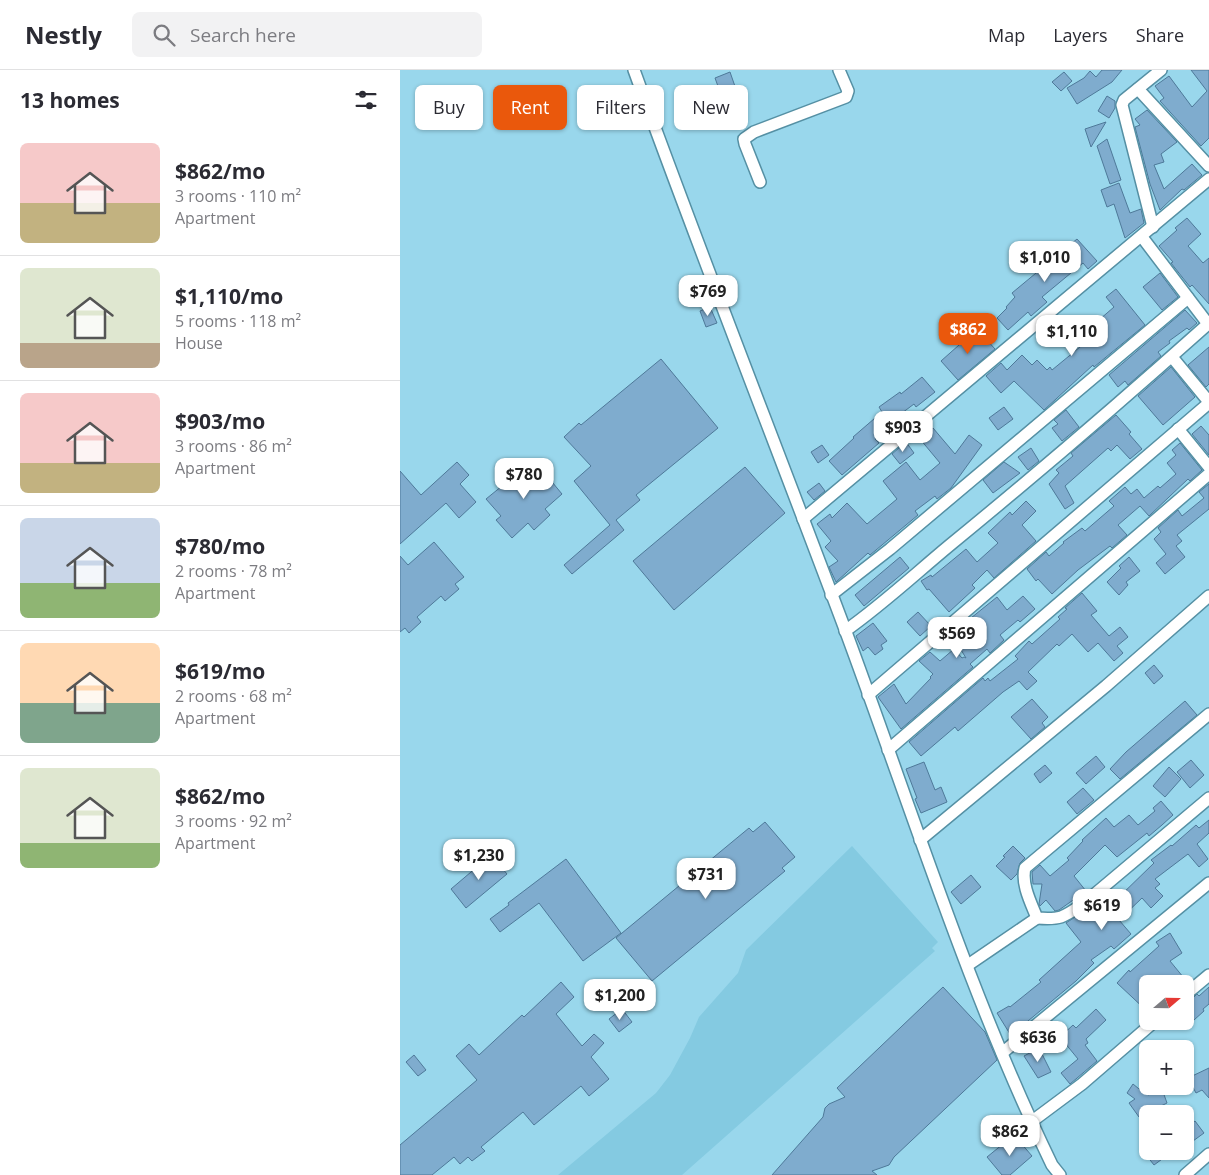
<!DOCTYPE html>
<meta charset="utf-8">
<style>
body{margin:0;font-family:"Open Sans",sans-serif;background:#f2f2f3;color:#2b2b33;height:100vh;display:flex;flex-direction:column;font-size:19px;white-space:nowrap}
*{box-sizing:border-box;margin:0}
p{font-size:16px;color:#7c7c81}
.icon{flex:none;width:28px;height:28px;fill:none;stroke:currentColor;stroke-width:2;stroke-linecap:round;stroke-linejoin:round}
.map{position:relative;flex:1;overflow:hidden}
.drawer{display:flex;flex-direction:column;background:#fff;width:400px}
.drawer>*{flex:none}
.banner{position:absolute;left:15px;top:15px;width:475px;height:45px;display:flex;gap:10px}
.needle{width:32px;rotate:70deg}
.buttons{position:absolute;left:739px;top:905px;display:grid;gap:10px}
.buttons a{display:grid;place-items:center;width:55px;height:55px;border-radius:8px;background:#fff;box-shadow:0 1px 4px #0004;font-size:25px}
.price{position:absolute;translate:-50% -42px;padding:0 11px;border-radius:10px;background:#fff;color:#222;font-size:16px;line-height:32px;filter:drop-shadow(0 1px 2px #0008)}
.price::after{content:'';position:absolute;left:50%;top:30px;width:15px;height:11px;margin-left:-8px;background:inherit;clip-path:polygon(0 0,100% 0,50% 100%)}
.price.selected{background:#ea580c;color:#fff}
ul{padding:0;list-style:none}
li{display:flex;align-items:center;gap:15px;height:125px;padding:0 20px}
li+li{border-top:1px solid #e1e1e2}
li span{display:grid;place-items:center;flex:none;width:140px;height:100px;border-radius:8px;color:#555}
li>.icon{margin-inline-start:auto}
span .icon{width:60px;height:60px;fill:#fffc;stroke-width:1}
li b{font-size:21px}
h2{display:flex;justify-content:space-between;align-items:center;height:60px;padding:0 20px;font-size:21px}
.tag{padding:0 18px;border-radius:8px;background:#fff;box-shadow:0 1px 4px #0004;font-size:18px;line-height:45px}
.tag.selected{background:#ea580c;color:#fff}
header{display:flex;align-items:center;gap:30px;box-sizing:border-box;height:70px;padding:0 25px;background:#fff;border-bottom:1px solid #e1e1e2}
header strong{font-size:24px}
nav{display:flex;gap:28px;margin-inline-start:auto;font-size:18px}
.search{width:350px;height:45px;background:#f2f2f3;display:flex;align-items:center;gap:12px;box-sizing:border-box;padding:0 18px;border-radius:8px;color:#7c7c81;font-size:19px}
main{display:flex;flex:1;min-height:0}
.map>svg:first-child{display:block}
</style>
<header>
<strong>Nestly</strong>
<div class="search"><svg class="icon" aria-label="search" viewBox="0 0 24 24"><circle cx="10" cy="10" r="6"/><path d="M15 15l6 6"/></svg>Search here</div>
<nav><a>Map</a><a>Layers</a><a>Share</a></nav>
</header>
<main>
<section class="drawer">
<h2>13 homes<svg class="icon" aria-label="filters" viewBox="0 0 24 24"><path d="M4 7h16M4 17h16"/><circle cx="9" cy="7" r="2"/><circle cx="15" cy="17" r="2"/></svg></h2>
<ul>
<li><span style="background:linear-gradient(#f6c9c9 60%,#c2b280 0)"><svg class="icon" aria-label="home" viewBox="0 0 24 24"><path d="M3 11l9-7 9 7M6 9v11h12V9"/></svg></span><div><b>$862/mo</b><p>3 rooms · 110 m²</p><p>Apartment</p></div></li>
<li><span style="background:linear-gradient(#dfe7d0 75%,#b9a48a 0)"><svg class="icon" aria-label="home" viewBox="0 0 24 24"><path d="M3 11l9-7 9 7M6 9v11h12V9"/></svg></span><div><b>$1,110/mo</b><p>5 rooms · 118 m²</p><p>House</p></div></li>
<li><span style="background:linear-gradient(#f6c9c9 70%,#c2b280 0)"><svg class="icon" aria-label="home" viewBox="0 0 24 24"><path d="M3 11l9-7 9 7M6 9v11h12V9"/></svg></span><div><b>$903/mo</b><p>3 rooms · 86 m²</p><p>Apartment</p></div></li>
<li><span style="background:linear-gradient(#c9d6e8 65%,#8fb573 0)"><svg class="icon" aria-label="home" viewBox="0 0 24 24"><path d="M3 11l9-7 9 7M6 9v11h12V9"/></svg></span><div><b>$780/mo</b><p>2 rooms · 78 m²</p><p>Apartment</p></div></li>
<li><span style="background:linear-gradient(#ffd9b3 60%,#7fa58c 0)"><svg class="icon" aria-label="home" viewBox="0 0 24 24"><path d="M3 11l9-7 9 7M6 9v11h12V9"/></svg></span><div><b>$619/mo</b><p>2 rooms · 68 m²</p><p>Apartment</p></div></li>
<li><span style="background:linear-gradient(#dfe7d0 75%,#8fb573 0)"><svg class="icon" aria-label="home" viewBox="0 0 24 24"><path d="M3 11l9-7 9 7M6 9v11h12V9"/></svg></span><div><b>$862/mo</b><p>3 rooms · 92 m²</p><p>Apartment</p></div></li>
</ul>
</section>
<div class="map">
<svg width="809" height="1105" viewBox="0 0 809 1105">
<rect width="100%" height="100%" fill="#99d7ec"/>
<polygon fill="#84cae1" points="452,776 538,872 532,878 535,881 282,1105 158,1105 256,1023 270,1005 290,968 299,947 338,903 346,880"/>
<g fill="#7facce" stroke="#4e7999">
<polygon points="702,0 722,0 712,12 677,34 667,18 684,8 690,1 696,7"/>
<polygon points="791,0 809,0 809,68 801,76 760,31 764,28 755,16 769,6 792,37 807,21"/>
<polygon points="330,2 338,25 323,30 315,8"/>
<polygon points="664,2 672,11 661,21 652,12"/>
<polygon points="707,26 715,31 715,38 709,48 698,41"/>
<polygon points="747,40 777,72 761,84 764,92 754,95 764,119 792,94 802,105 784,120 782,119 760,140 750,114 735,57 740,55 735,49"/>
<polygon points="706,52 691,77 685,59"/>
<polygon points="707,69 721,110 710,114 697,76"/>
<polygon points="719,113 730,143 741,139 744,153 725,168 714,134 707,137 701,120"/>
<polygon points="787,148 801,164 788,176 803,193 809,188 809,234 792,215 790,217 771,193 773,192 759,176 777,160 775,158"/>
<polygon points="677,169 697,191 688,199 683,193 642,227 647,232 631,246 628,242 608,260 597,248 607,238 606,237 615,227 612,223"/>
<polygon points="760,203 778,227 762,240 743,217"/>
<polygon points="716,219 745,255 694,297 693,295 644,340 614,311 601,323 586,306 601,293 607,300 622,285 632,295 637,290 647,300 650,297 652,300 697,263 692,256 714,237 706,227"/>
<polygon points="310,237 317,253 306,257 300,241"/>
<polygon points="785,240 797,253 789,260 787,258 769,271 770,273 758,282 761,286 728,315 725,311 718,317 709,305"/>
<polygon points="577,259 595,279 558,310 541,291"/>
<polygon points="809,277 809,314 806,317 788,295"/>
<polygon points="261,289 318,358 236,425 240,430 216,450 224,460 172,504 164,495 210,455 174,411 191,396 164,367 179,353 181,355"/>
<polygon points="771,297 795,327 763,355 738,326"/>
<polygon points="522,307 535,322 516,337 514,334 486,355 488,358 475,369 479,373 442,405 429,391 454,368 453,367 482,342 479,337 500,322 501,324"/>
<polygon points="604,337 613,349 598,360 589,348"/>
<polygon points="666,340 679,357 662,371 652,358 658,354 654,350"/>
<polygon points="716,345 731,362 729,364 742,379 730,389 717,375 711,381 708,378 665,416 674,433 665,439 649,414 659,403 656,400 673,386 671,383"/>
<polygon points="801,356 809,365 809,385 792,364"/>
<polygon points="533,358 555,384 569,365 582,375 551,418 537,429 535,426 515,441 518,445 470,485 468,483 436,512 429,497 438,491 425,477 431,471 417,454 430,444 432,448 447,433 467,454 497,429 483,411 506,392 520,410 540,393 520,369"/>
<polygon points="506,372 514,383 500,394 492,384"/>
<polygon points="780,373 802,400 790,411 788,409 749,446 740,436 718,455 727,465 712,478 710,476 678,500 652,524 638,509 636,511 627,499 646,482 649,486 664,473 663,472 682,458 685,461 714,436 709,431 725,417 731,424 737,419 744,428 758,416 760,418 776,404 767,393 776,385 772,380"/>
<polygon points="422,375 429,385 418,393 411,382"/>
<polygon points="631,378 639,391 628,400 618,387"/>
<polygon points="57,392 69,405 60,414 76,432 59,448 46,433 0,474 0,401 21,425"/>
<polygon points="604,392 620,403 593,423 583,410"/>
<polygon points="129,394 134,399 138,395 162,424 145,439 150,445 134,460 128,453 112,468 96,450 101,446 86,429"/>
<polygon points="345,397 385,443 274,540 233,491"/>
<polygon points="419,413 425,421 414,430 407,422"/>
<polygon points="809,414 809,439 777,465 782,471 776,476 785,487 765,504 756,493 766,484 754,469 761,462 758,458 778,440 782,446 804,428 799,422"/>
<polygon points="626,431 636,441 622,455 636,471 594,508 587,500 572,515 575,518 549,542 529,519 527,520 521,511 531,505 532,507 566,479 577,492 598,473 588,463 610,442 612,445"/>
<polygon points="34,472 64,507 55,514 59,519 45,531 41,526 17,547 21,552 9,563 5,558 0,562 0,486 8,495"/>
<polygon points="500,487 509,498 464,536 455,525"/>
<polygon points="729,487 740,501 726,512 728,515 719,525 707,512 721,498 719,496"/>
<polygon points="682,523 697,541 691,545 709,566 720,557 728,567 717,576 723,583 714,591 698,573 688,582 672,564 659,576 657,574 628,602 637,611 627,620 619,611 603,622 558,661 555,657 521,686 509,672 583,608 585,611 588,608 590,611 618,589 615,586 629,571 632,574 660,549 658,547 667,539 665,538"/>
<polygon points="623,526 635,539 620,552 618,550 600,565 604,570 590,583 587,579 570,594 573,597 501,659 478,627 494,614 506,634 531,608 530,607 533,604 519,591 530,582 540,591 554,579 562,588 564,587 566,588 558,575 561,573 560,571 577,555 571,548 597,527 607,540"/>
<polygon points="518,542 531,556 520,566 507,552"/>
<polygon points="473,553 487,571 481,575 483,579 475,585 468,577 463,581 456,566"/>
<polygon points="754,595 763,606 754,614 745,603"/>
<polygon points="632,629 648,647 642,653 645,657 631,669 611,647"/>
<polygon points="785,631 797,645 720,709 710,699 726,682"/>
<polygon points="696,686 705,697 686,714 676,703"/>
<polygon points="791,690 804,705 790,718 777,702"/>
<polygon points="524,692 535,720 541,717 547,732 521,743 515,729 517,728 506,699"/>
<polygon points="645,695 652,703 640,713 634,704"/>
<polygon points="769,697 781,709 765,727 753,716"/>
<polygon points="683,718 694,730 677,744 667,732"/>
<polygon points="761,731 773,745 762,755 749,766 747,763 717,787 705,775 674,806 686,821 659,840 655,841 646,830 640,836 639,834 642,814 633,814 632,802 640,795 650,806 669,790 667,788 683,771 682,770 706,748 714,757 729,745 738,755 755,741 753,738"/>
<polygon points="809,750 809,763 797,774 808,789 799,797 788,784 755,809 760,814 755,818 763,826 751,838 742,828 719,850 731,864 714,879 711,876 691,890 694,893 676,911 622,956 610,964 597,943 609,936 610,937 641,912 639,910 681,872 666,853 696,833 703,838 716,828 717,829 754,793 751,790 771,775 772,776 796,755 799,758"/>
<polygon points="365,752 395,787 382,798 385,801 252,911 216,868 349,758 353,762"/>
<polygon points="613,776 625,788 620,793 617,804 611,810 596,796 605,787 603,786"/>
<polygon points="91,785 107,804 66,838 51,819"/>
<polygon points="166,789 221,863 183,891 139,833 100,862 90,849 109,835 108,833"/>
<polygon points="571,805 581,817 561,834 551,822"/>
<polygon points="770,863 782,883 770,891 788,913 785,915 785,914 748,914 748,942 717,913 729,900 730,902 759,876 756,872"/>
<polygon points="161,912 174,927 156,944 182,976 194,964 204,973 191,987 209,1009 189,1026 181,1016 134,1055 123,1042 81,1077 85,1081 72,1091 68,1087 60,1094 54,1087 32,1105 0,1105 0,1075 77,1010 56,986 69,974 79,985 122,945 124,947"/>
<polygon points="543,917 585,962 597,990 494,1087 489,1095 472,1101 477,1105 372,1105 423,1047 425,1038 429,1034 445,1027 437,1018"/>
<polygon points="809,917 809,934 803,939 804,941 794,950 785,939 785,932 790,931 797,924 799,926"/>
<polygon points="222,939 232,952 219,962 209,949"/>
<polygon points="696,939 706,950 686,969 688,973 685,975 697,991 670,1014 661,1003 678,989 660,967 673,955 676,958"/>
<polygon points="639,978 651,1002 638,1008 624,986"/>
<polygon points="14,985 26,1000 18,1006 6,992"/>
<polygon points="809,998 809,1028 802,1020 796,1023 788,1008"/>
<polygon points="733,1014 744,1023 748,1020 748,1025 762,1019 767,1033 739,1047 729,1033 735,1029 727,1023"/>
<polygon points="795,1051 804,1063 793,1071 785,1059"/>
<polygon points="614,1065 632,1086 610,1105 602,1105 587,1087"/>
<polygon points="743,1081 773,1081 754,1095"/>
</g>
<g fill="none" stroke-linecap="round" stroke-linejoin="round">
<defs>
<g id="street">
<path d="M234,0C302,188 376,375 446,562C512,740 569,924 652,1095L660,1105"/>
<polyline points="738,19 809,96"/>
<polyline points="360,112 345,74 344,69 354,62 446,27 448,21 439,0"/>
<polyline points="753,157 722,35 724,30 761,0"/>
<polyline points="742,167 808,254"/>
<polyline points="772,287 809,332"/>
<polyline points="778,359 809,397"/>
<polyline points="403,449 809,109"/>
<polyline points="431,525 490,479 788,228"/>
<path d="M445,561C482,535 515,504 550,475C638,403 724,329 809,253"/>
<polyline points="468,625 809,333"/>
<path d="M809,644L625,798C621,814 631,833 637,848C661,850 664,847 683,834L809,728"/>
<polyline points="488,680 809,404"/>
<polyline points="520,770 706,616 809,526"/>
<polyline points="568,895 637,848"/>
<polyline points="785,925 809,905"/>
<polyline points="602,983 809,813"/>
<polyline points="631,1052 682,1014 755,951"/>
<polyline points="785,1105 809,1084"/>
</g>
</defs>
<use href="#street" stroke="#5590a4" stroke-width="14"/>
<use href="#street" stroke="#fff" stroke-width="11"/>
</g>
</svg>
<div class="buttons">
<a><svg class="needle" viewBox="-14 -14 28 28"><path d="M0-13l5 13h-10z" fill="#e53935"/><path d="M0 13l5-13h-10z" fill="#7c7c81"/></svg></a>
<a>+</a>
<a>−</a>
</div>
<b class="price" style="left:645px;top:213px">$1,010</b>
<b class="price" style="left:308px;top:247px">$769</b>
<b class="price selected" style="left:568px;top:285px">$862</b>
<b class="price" style="left:672px;top:287px">$1,110</b>
<b class="price" style="left:503px;top:383px">$903</b>
<b class="price" style="left:124px;top:430px">$780</b>
<b class="price" style="left:557px;top:589px">$569</b>
<b class="price" style="left:79px;top:811px">$1,230</b>
<b class="price" style="left:306px;top:830px">$731</b>
<b class="price" style="left:702px;top:861px">$619</b>
<b class="price" style="left:220px;top:951px">$1,200</b>
<b class="price" style="left:638px;top:993px">$636</b>
<b class="price" style="left:610px;top:1087px">$862</b>
<div class="banner">
<a class="tag">Buy</a>
<a class="tag selected">Rent</a>
<a class="tag">Filters</a>
<a class="tag">New</a>
</div>
</div>
</main>
